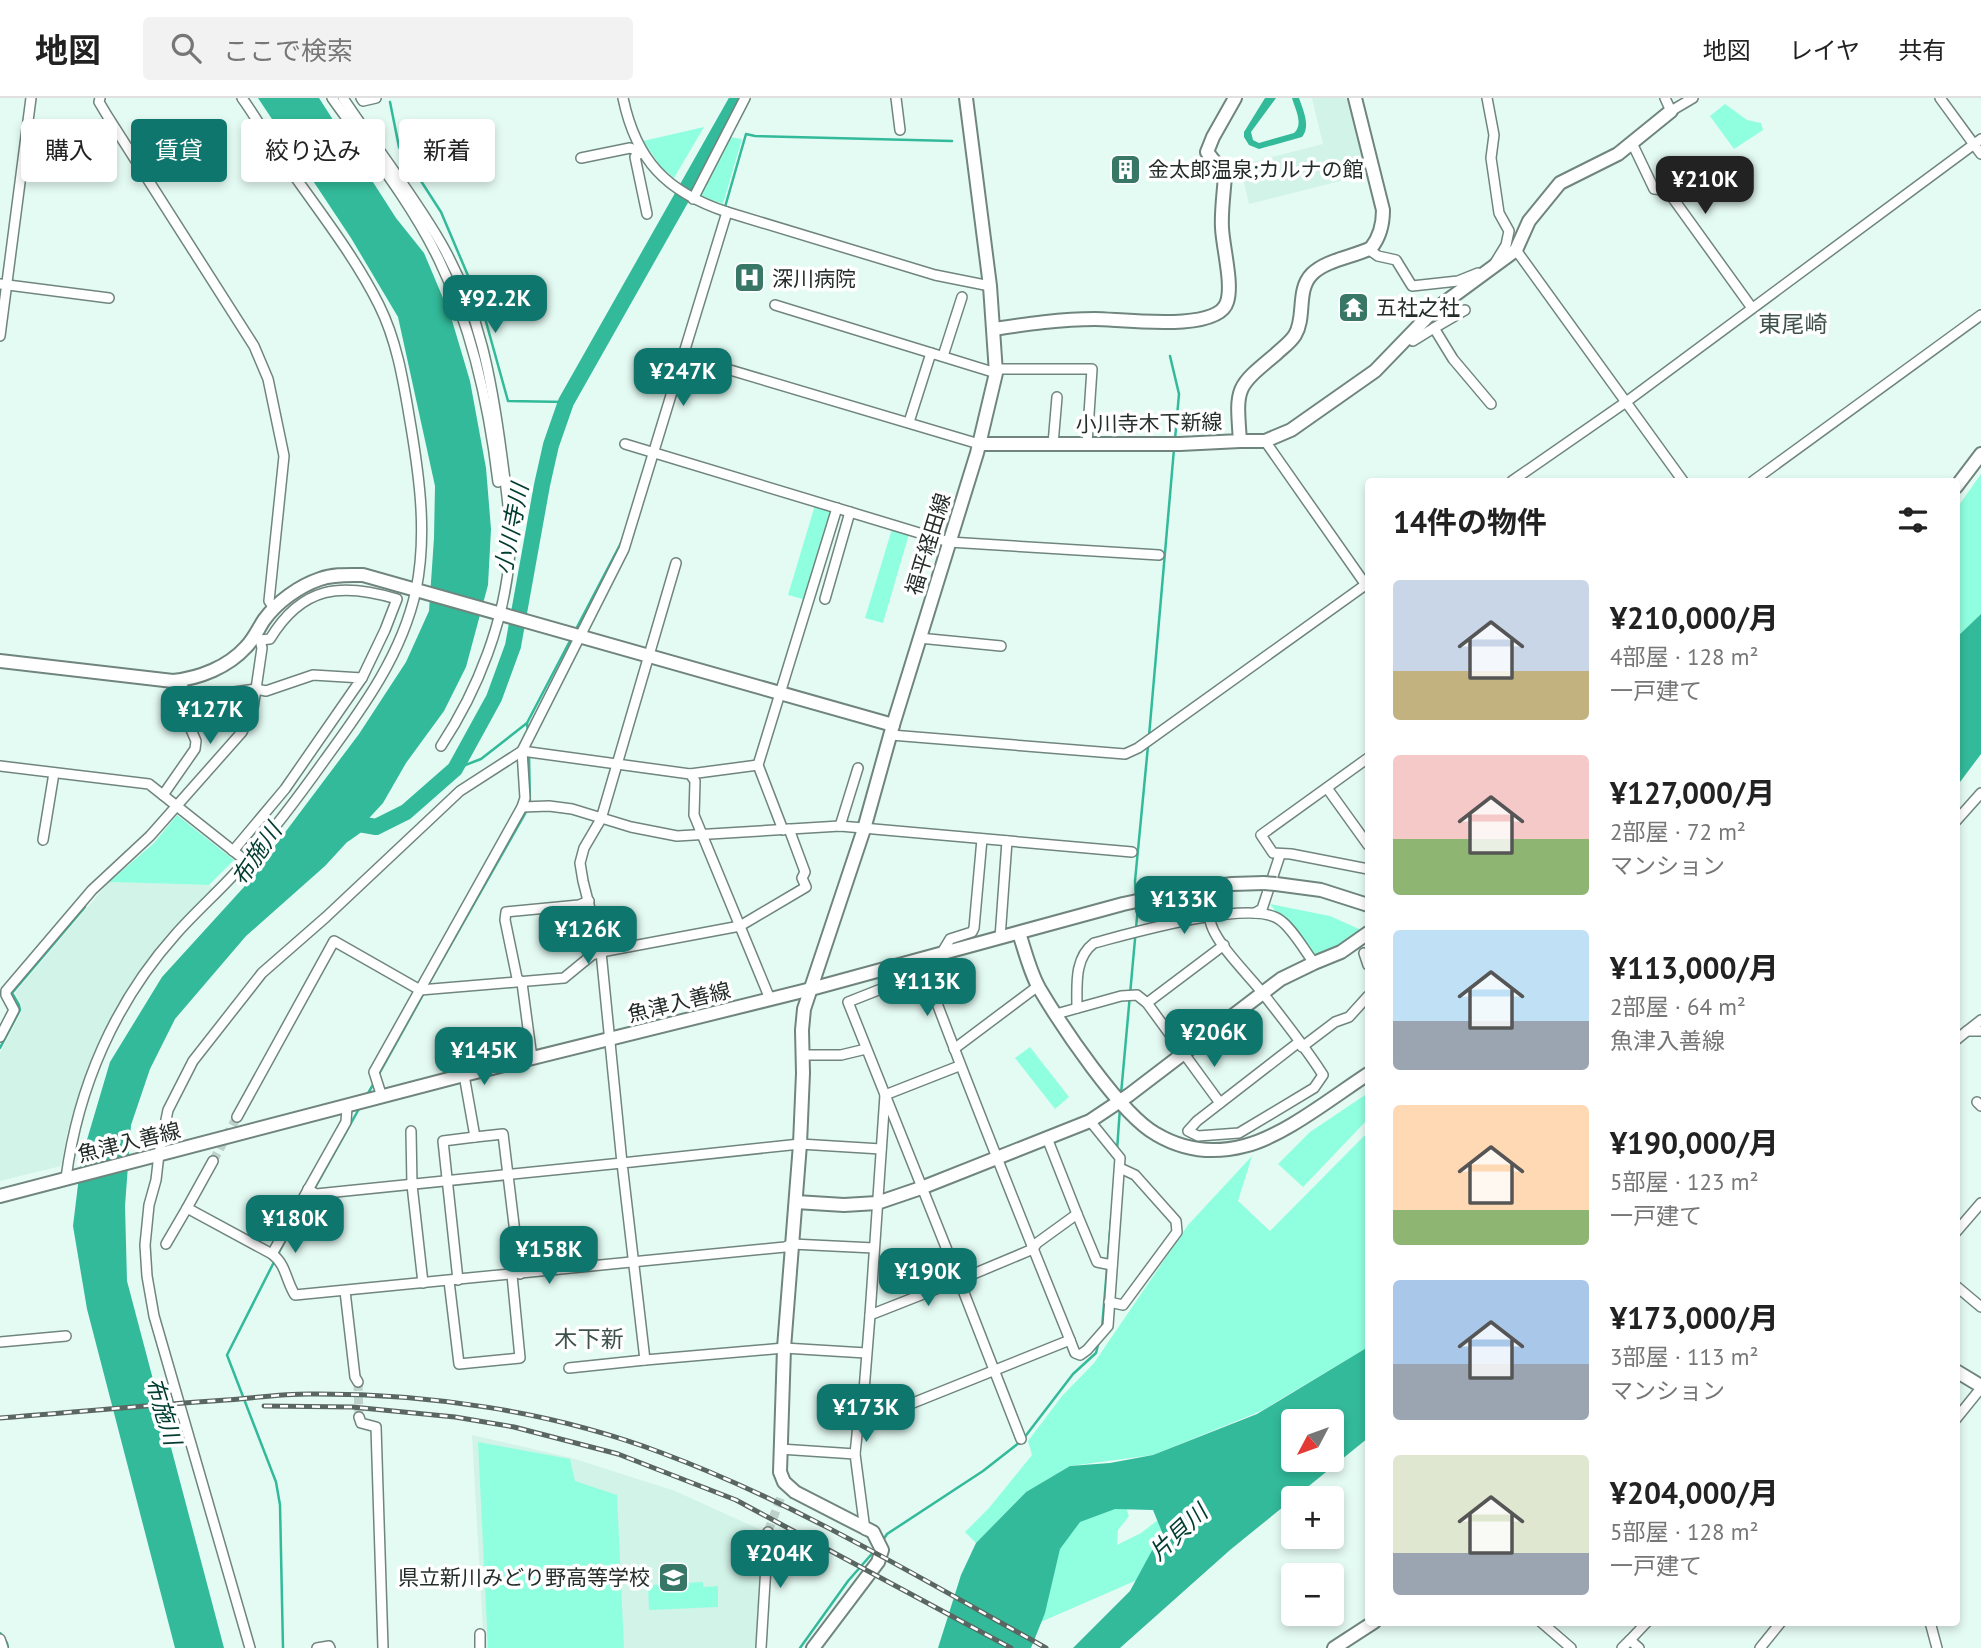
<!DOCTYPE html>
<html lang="ja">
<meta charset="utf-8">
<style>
body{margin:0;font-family:"PT Sans","Noto Sans JP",sans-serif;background:#f2f2f2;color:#222;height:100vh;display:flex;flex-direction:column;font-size:26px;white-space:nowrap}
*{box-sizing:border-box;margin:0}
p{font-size:23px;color:#767676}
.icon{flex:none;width:38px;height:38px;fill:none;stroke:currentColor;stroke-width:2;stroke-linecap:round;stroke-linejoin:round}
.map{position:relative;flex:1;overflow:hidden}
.panel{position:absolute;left:1365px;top:380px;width:595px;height:1148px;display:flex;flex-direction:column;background:#fff;border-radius:7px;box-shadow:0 4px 10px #0003}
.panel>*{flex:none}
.hud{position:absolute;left:21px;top:21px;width:665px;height:63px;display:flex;gap:14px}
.needle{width:46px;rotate:229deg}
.fabs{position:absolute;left:1281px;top:1311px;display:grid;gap:14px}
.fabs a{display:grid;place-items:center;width:63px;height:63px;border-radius:7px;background:#fff;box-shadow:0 4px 10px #0003;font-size:35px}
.price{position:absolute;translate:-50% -60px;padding:0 16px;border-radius:14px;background:#0f766e;color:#fff;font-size:23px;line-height:46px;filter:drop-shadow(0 2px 4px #0008)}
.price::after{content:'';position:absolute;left:50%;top:42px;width:21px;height:16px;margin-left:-10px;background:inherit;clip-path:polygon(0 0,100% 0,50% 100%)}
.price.on{background:#222;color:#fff}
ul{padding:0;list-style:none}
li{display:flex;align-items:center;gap:21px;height:175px;padding:0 28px}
li span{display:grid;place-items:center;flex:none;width:196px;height:140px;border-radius:7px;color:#555}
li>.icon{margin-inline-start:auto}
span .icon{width:84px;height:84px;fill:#fffc;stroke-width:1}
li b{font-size:30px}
h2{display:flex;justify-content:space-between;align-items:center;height:84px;padding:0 28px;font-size:30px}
.pill{padding:0 24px;border-radius:7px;background:#fff;box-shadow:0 4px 10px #0003;font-size:24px;line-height:63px}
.pill.on{background:#0f766e;color:#fff}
header{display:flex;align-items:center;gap:42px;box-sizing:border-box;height:98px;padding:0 35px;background:#fff;border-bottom:2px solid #e0e0e0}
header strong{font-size:33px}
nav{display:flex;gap:38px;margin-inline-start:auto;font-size:24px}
.search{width:490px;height:63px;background:#f2f2f2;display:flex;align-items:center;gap:18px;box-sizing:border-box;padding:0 24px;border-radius:7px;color:#767676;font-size:26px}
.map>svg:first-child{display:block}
</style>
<header>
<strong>地図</strong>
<div class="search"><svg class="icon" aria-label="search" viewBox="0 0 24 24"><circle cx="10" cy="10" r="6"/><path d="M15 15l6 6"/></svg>ここで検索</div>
<nav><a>地図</a><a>レイヤ</a><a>共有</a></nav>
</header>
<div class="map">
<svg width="1981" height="1550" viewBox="0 0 1981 1550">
<rect width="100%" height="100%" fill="#e4fbf3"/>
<g fill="#d2f3e8">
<polygon points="1312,0 1350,0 1368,76 1249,106 1240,67 1323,46"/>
<polygon points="109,784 209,787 214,792 178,829 99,950 85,980 67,1035 61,1068 0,1083 0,955 22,913 22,907 15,895"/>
<polygon points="472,1337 572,1360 675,1393 761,1432 756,1550 484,1550"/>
</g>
<g fill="#90ffdf">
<polygon points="1725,6 1747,22 1761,25 1763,32 1734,51 1710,18"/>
<polygon points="704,29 674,80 661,69 643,43"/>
<polygon points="729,39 742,41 723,106 698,97"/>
<polygon points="1981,376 1981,516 1957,539 1957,410"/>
<polygon points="815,407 834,413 806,502 788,497"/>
<polygon points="892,431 909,436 883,525 865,520"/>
<polygon points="177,717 234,762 209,787 109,784 154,745"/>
<polygon points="1270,806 1330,818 1368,835 1314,865"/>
<polygon points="1030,949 1069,999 1055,1011 1015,960"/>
<polygon points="1368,995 1368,1021 1303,1089 1278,1066 1310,1034"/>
<polygon points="1368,1034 1368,1249 1261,1313 1153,1357 1070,1368 1026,1394 976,1445 965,1434 989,1410 1032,1357 1028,1343 1062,1298 1094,1265 1188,1127 1252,1058 1238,1103 1270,1133"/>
<polygon points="478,1344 570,1361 575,1383 617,1397 624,1550 488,1550"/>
<polygon points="1123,1401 1129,1418 1118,1432 1117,1447 1141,1435 1167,1415 1183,1422 1144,1479 981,1550 1068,1411"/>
<polygon points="703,1484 703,1489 718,1488 718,1509 649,1512 648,1487"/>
</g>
<g fill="#32ba9a" fill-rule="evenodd">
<polygon points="258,0 319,0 396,120 424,155 451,219 470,283 486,370 491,431 488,487 466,569 444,613 406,665 383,705 325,768 246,838 175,921 150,971 131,1027 125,1108 127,1183 224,1550 175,1550 87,1211 73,1128 81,1062 110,964 162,879 244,789 359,636 406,564 429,513 434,440 435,388 398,219 351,140"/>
<path d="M1265,0H1276L1251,34L1253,42L1259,45L1294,35C1304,26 1295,11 1292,0H1299C1303,12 1311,28 1302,39L1259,51L1249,47L1244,39V34Z"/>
<polygon points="1981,516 1981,656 1957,688 1957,539"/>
<path d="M1368,1249V1340L1230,1452L1120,1550H1073L1130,1493L1162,1434L1153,1412L1115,1411L1080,1424L1060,1451L1045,1515L1031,1550H938L961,1477L976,1445L1026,1394L1070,1368L1110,1365L1153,1357L1257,1316ZM1293,1323H1332V1362H1293Z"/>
</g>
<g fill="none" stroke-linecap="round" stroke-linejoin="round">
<g stroke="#32ba9a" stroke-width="2.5">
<polyline points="390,4 399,49 441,114 483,213 508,303 566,304"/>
<polyline points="725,109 746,36 755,38 952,43"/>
<polyline points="1170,258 1179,296 1175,341"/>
<polyline points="575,533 622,443"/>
<polyline points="528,634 527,625 572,539"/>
<polyline points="1149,638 1174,351"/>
<polyline points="455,671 481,661 527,625"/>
<polyline points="1136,798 1135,783 1148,648"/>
<polyline points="428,887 530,707 529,658"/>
<polyline points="0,950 20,912 19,907 12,895 85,809"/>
<polyline points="379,976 425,893"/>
<polyline points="1121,996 1138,808"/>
<polyline points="367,997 374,985"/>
<polyline points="1117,1052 1120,1010"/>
<polyline points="278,1156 360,1009"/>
<polyline points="275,1162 227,1257 276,1384 280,1407 283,1550"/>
<polyline points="1102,1230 1111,1122"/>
<polyline points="1024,1340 1073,1276 1096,1255 1099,1243"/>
<polyline points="883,1442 887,1436 983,1373 1020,1344"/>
<polyline points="0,1535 7,1545 8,1550"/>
<polyline points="800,1550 848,1483 877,1450"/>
</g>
<polyline stroke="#32ba9a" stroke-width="16" points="345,736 359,726 376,729 406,714 455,671 494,600 513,548 542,387 551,347 566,304 738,0"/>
<g stroke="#bed2cb" stroke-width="9" stroke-dasharray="9 4.5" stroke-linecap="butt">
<polyline points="213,1063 237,1019"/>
<polyline points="358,1284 359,1319"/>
<polyline points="768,1434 782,1396"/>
</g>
<defs>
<g id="street">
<polyline points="100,0 99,4 108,19 254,248 268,281 284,358 269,503 274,510"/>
<path d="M242,0C258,22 270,45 286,66C318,112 354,157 379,207C398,245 404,288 411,329C420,383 427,438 416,492C402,557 362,611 324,663C299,698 275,731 246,763"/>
<path d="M332,0C369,52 411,104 439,162C472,230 489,308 498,384"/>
<path d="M343,0C375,48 412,95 441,145C480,213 492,283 502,359C506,390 511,422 510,454C505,523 478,592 441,648"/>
<polyline points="361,0 363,3 376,0"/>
<path d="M623,0C636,62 666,94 727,114L935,177L990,188"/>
<polyline points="896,0 900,32"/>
<polyline points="1487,0 1494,37 1491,60 1499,115 1509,133 1506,147 1495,165"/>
<polyline points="1665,0 1671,13 1693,0"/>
<polyline points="1940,0 1981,56"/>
<polyline points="1632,45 1654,91 1664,92 1672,99 1752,210"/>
<polyline points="581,60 630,50 641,54 635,59 647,116"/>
<polyline points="693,101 745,0"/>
<polyline points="1368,151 1378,158 1396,162 1412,188 1458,183 1478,175"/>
<polyline points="1516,152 1683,383"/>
<polyline points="0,186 109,200"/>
<polyline points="775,207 931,255"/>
<polyline points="1434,230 1465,212"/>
<polyline points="0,238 31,0"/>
<polyline points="1408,240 1413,243 1434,230 1453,261 1491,306"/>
<polyline points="683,258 979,346"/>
<polyline points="943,258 962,199"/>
<polyline points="996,271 1092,271 1087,346"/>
<polyline points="909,324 931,255 996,275"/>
<polyline points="1265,343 1368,490"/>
<polyline points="625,346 949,444 1159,457"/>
<polyline points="1053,346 1057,299"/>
<polyline points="1512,383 1626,304 1981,41"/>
<polyline points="1753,383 1981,217"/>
<polyline points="825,501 850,414"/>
<polyline points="919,540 1001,548"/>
<path d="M260,542L270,541C302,488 341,484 397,501L385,532L362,580"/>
<polyline points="184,594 212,597 256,591 266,593 313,577 362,580 285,691 233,753"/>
<polyline points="891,637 1125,656 1138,650 1368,485"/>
<polyline points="522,653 690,676 695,683 694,717 770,901"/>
<polyline points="1368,660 1261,737 1273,755 1291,756 1368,771"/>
<path d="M0,668L149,686L246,763C224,789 198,811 176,836C115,904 78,989 66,1080"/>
<polyline points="690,676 758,667"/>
<polyline points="1327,690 1368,747"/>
<polyline points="163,697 195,651 196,643 186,620 183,589"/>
<polyline points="522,709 549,708 572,711 631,729 677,738 840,728 1132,754"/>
<polyline points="1956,723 1981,695"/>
<polyline points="840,728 858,670"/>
<polyline points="783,732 758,667 837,410"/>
<polyline points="43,742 54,675"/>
<polyline points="1255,815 1262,811 1280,757"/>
<path d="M1210,819C1209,840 1252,880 1265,898C1285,924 1306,950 1323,977L1314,990L1239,1035L1198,1038L1188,1033L1197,1023L1299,944"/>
<polyline points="1000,840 1007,743"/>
<polyline points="1364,855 1368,867"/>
<polyline points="941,856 950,841 972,834 974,830 982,741"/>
<polyline points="1147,905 1224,847"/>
<path d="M1077,910C1077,887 1074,860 1094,845C1129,836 1251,800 1280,822C1292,830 1305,853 1314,865"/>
<polyline points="1056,916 1121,898 1137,897 1147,905 1220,1005"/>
<polyline points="1967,933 1981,922"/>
<polyline points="0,939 14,912 6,897 6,893 92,792 150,738 242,634 253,610 256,591 262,550 260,542 256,537"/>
<polyline points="1956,942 1967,933 1981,933"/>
<polyline points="1302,949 1335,924 1349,919 1368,898"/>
<polyline points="954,951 1038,888"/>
<polyline points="802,957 841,957 866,951"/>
<polyline points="532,960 522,885 517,880 505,822 506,814 579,807 589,803"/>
<polyline points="464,977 475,1039 503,1036 520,1176"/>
<polyline points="382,999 374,974 522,709 525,700 522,653"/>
<polyline points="1977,1004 1981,1008"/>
<path d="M347,1009L346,1024L272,1156C286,1166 286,1183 295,1197L785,1149L792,1146L874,1150"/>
<polyline points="237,1019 334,843 420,892 564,880 592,857 601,854 583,783 580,765 584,750 601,721 676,465"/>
<polyline points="411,1033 412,1087 423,1185"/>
<path d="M1047,1040L1077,1116L1037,1145L1033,1151L959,1182L848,904L881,891L927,879C973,1001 1021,1121 1070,1242L1075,1255L1080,1257L1087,1252L1108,1228L1120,1060L1090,1023"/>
<polyline points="213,1063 187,1110 272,1156"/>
<polyline points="308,1091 316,1096 622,1065 601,854 740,828 806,789 802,780 805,774 789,731"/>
<polyline points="1077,1116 1097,1164 1112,1167"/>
<polyline points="1956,1134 1981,1105"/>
<polyline points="166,1146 187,1110"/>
<polyline points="458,1182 443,1043 475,1039"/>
<polyline points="449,1183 459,1266 520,1260 512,1177"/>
<polyline points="1956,1188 1981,1209"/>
<polyline points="345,1193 355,1279 358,1284"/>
<polyline points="1109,1204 1123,1207 1177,1134 1176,1123 1135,1077 1120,1070"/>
<polyline points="870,1217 885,997 959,968"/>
<polyline points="0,1244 66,1238"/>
<polyline points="866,1255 784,1250 645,1262 622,1065 800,1046 881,1051"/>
<polyline points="569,1270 645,1262"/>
<polyline points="359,1319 361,1325 376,1329 383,1550"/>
<polyline points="1956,1321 1981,1290"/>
<polyline points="858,1327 1070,1242"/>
<polyline points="780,1351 855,1356 865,1432"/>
<polyline points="855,1356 858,1327 862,1318 870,1217 959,1182 1021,1341"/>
<polyline points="1541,1524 1571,1550"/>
<polyline points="1930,1524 1937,1550"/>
<polyline points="480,1536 480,1550"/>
<polyline points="0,1541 3,1550"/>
<polyline points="250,1550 154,1218 147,1178 145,1147 149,1107 156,1082 159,1056 168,1012 193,963 262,875 326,819 460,693 522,653 624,451 727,114"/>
<polyline points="317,1550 329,1548 330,1550"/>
<polyline points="761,1550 768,1434"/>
<polyline points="1622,1550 1630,1542"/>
<polyline points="1639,1550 1630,1542 1647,1524"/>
<polyline points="1760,1550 1781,1524"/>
</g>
<g id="secondary">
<path d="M994,231C1027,226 1061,221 1095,221C1120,221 1218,235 1227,204C1233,186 1223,150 1222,130C1221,113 1224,94 1225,77L1207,54L1213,39L1235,0"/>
<polyline points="1240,343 1265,343 1291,332 1375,273 1433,213 1516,152 1529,123 1560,85 1618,56 1671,13"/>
<path d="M979,346H1180L1240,343C1236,289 1235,290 1276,256C1282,250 1290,245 1295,237C1306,219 1296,192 1312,176C1326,162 1353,159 1371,150C1380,139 1383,126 1383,112L1355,0"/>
<polyline points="1956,389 1981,356"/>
<path d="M0,563L173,583C200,580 228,569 246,549C254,541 258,531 264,522C277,504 299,488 320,481C334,476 349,477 363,477L893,627"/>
<polyline points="1276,786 1321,792 1368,807"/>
<path d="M1019,835C1025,853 1030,874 1039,890C1061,927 1120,1016 1156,1036C1183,1052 1213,1056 1244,1048C1283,1039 1334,998 1368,976"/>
<polyline points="0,1098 464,977 811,891 1123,806 1193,791 1232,786 1264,785"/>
<polyline points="796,1104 844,1107 877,1105 921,1090 1090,1023 1129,997 1281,881 1314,865 1341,854 1368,835"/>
<polyline points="1956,1273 1981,1288"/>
<polyline points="813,1550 878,1464 882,1452 873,1434 795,1394 784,1384 780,1374 784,1250 800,1046 803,975 802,932 804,911 864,731 893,627 977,355 996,275 990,188 966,0"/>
<polyline points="1334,1550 1374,1524"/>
</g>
</defs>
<use href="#street" stroke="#70857e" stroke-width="12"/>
<use href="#secondary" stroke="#70857e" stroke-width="16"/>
<use href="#street" stroke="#fff" stroke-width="9"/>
<use href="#secondary" stroke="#fff" stroke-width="12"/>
<defs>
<g id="rail">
<polyline points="264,1308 352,1309 455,1319 514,1329 618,1356 736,1402 1011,1550"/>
<path d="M0,1320C75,1314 151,1307 226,1302C253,1300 281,1296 309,1296C427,1295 551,1313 662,1355C796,1405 920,1480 1046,1550"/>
</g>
</defs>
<use href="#rail" stroke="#596661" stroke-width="5"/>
<use href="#rail" stroke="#fff" stroke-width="2.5" stroke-dasharray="8" stroke-linecap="butt"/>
<defs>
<polyline id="secondary-bridge" points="1264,785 1276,786"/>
</defs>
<use href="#secondary-bridge" stroke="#70857e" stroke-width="16" stroke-linecap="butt"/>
<use href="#secondary-bridge" stroke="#fff" stroke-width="12"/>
</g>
<defs>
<symbol id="building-square" viewBox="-11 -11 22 22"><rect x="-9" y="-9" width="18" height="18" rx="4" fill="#387766" stroke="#fff"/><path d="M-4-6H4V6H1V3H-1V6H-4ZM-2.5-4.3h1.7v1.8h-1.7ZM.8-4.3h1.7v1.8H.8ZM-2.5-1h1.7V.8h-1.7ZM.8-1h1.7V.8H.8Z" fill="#fff"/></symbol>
<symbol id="hospital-square" viewBox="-11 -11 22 22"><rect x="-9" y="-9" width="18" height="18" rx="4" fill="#387766" stroke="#fff"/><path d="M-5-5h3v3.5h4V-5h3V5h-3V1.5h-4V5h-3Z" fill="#fff"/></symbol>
<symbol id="temple-square" viewBox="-11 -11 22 22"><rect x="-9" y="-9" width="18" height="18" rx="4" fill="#387766" stroke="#fff"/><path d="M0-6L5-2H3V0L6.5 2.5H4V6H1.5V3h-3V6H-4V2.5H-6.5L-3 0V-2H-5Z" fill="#fff"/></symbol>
<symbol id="school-square" viewBox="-11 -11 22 22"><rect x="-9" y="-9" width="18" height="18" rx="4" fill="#387766" stroke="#fff"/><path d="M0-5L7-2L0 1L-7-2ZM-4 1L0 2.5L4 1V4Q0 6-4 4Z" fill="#fff"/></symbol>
</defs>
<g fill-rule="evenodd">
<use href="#building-square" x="1108" y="54" width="35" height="35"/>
<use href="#hospital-square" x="732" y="162" width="35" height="35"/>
<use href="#temple-square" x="1336" y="192" width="35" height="35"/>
<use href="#school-square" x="656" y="1462" width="35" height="35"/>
</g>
<g text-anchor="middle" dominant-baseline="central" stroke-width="7" stroke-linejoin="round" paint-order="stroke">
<g font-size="21" fill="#242d2a" stroke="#fff" text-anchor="start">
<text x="1148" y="71">金太郎温泉;カルナの館</text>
<text x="772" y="180">深川病院</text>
<text x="1376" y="209">五社之社</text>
<text x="650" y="1479" text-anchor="end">県立新川みどり野高等学校</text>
</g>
<g font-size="21" fill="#242d2a" stroke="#fff">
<text transform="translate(1149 325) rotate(-1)">小川寺木下新線</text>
<text transform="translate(928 446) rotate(-73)">福平経田線</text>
<text transform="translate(679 904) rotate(-14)">魚津入善線</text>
<text transform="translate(129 1044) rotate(-14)">魚津入善線</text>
</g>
<g font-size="23" fill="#3e524b" stroke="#fff">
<text x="1793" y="225">東尾崎</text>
<text x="589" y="1240">木下新</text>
</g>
<g font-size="23" font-style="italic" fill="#003d30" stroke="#fff">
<text transform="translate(511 431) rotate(-79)">小川寺川</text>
<text transform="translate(256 756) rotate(-56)">布施川</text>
<text transform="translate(164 1313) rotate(73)">布施川</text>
<text transform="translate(1178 1434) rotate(-43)">片貝川</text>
</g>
</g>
</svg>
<div class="fabs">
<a><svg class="needle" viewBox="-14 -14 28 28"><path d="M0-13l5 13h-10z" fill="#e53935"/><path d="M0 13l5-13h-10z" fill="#767676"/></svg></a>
<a>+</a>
<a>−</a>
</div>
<b class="price on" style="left:1705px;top:118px">¥210K</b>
<b class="price" style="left:495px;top:237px">¥92.2K</b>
<b class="price" style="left:683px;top:310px">¥247K</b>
<b class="price" style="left:210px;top:648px">¥127K</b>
<b class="price" style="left:1184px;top:838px">¥133K</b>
<b class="price" style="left:588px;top:868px">¥126K</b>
<b class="price" style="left:927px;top:920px">¥113K</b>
<b class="price" style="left:1214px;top:971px">¥206K</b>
<b class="price" style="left:484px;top:989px">¥145K</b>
<b class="price" style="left:295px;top:1157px">¥180K</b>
<b class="price" style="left:549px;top:1188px">¥158K</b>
<b class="price" style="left:928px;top:1210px">¥190K</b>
<b class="price" style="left:866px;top:1346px">¥173K</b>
<b class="price" style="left:780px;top:1492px">¥204K</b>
<div class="hud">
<a class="pill">購入</a>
<a class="pill on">賃貸</a>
<a class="pill">絞り込み</a>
<a class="pill">新着</a>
</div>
<section class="panel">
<h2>14件の物件<svg class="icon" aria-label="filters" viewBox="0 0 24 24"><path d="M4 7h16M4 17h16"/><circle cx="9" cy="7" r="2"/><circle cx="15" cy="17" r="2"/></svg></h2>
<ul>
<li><span style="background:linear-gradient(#c9d6e8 65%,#c2b280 0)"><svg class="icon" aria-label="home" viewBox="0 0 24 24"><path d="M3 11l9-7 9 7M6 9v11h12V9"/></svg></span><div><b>¥210,000/月</b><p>4部屋 · 128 m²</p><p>一戸建て</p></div></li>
<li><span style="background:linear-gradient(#f6c9c9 60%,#8fb573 0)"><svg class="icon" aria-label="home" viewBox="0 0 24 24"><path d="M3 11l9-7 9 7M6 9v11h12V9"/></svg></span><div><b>¥127,000/月</b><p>2部屋 · 72 m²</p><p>マンション</p></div></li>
<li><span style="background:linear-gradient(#bfe0f5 65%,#9aa5b1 0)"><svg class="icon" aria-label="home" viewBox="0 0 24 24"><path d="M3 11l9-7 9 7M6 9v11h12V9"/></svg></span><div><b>¥113,000/月</b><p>2部屋 · 64 m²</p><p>魚津入善線</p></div></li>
<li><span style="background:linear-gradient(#ffd9b3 75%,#8fb573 0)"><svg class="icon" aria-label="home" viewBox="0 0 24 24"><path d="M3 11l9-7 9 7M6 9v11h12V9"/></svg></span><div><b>¥190,000/月</b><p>5部屋 · 123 m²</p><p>一戸建て</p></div></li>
<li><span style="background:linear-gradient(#a9c7e8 60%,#9aa5b1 0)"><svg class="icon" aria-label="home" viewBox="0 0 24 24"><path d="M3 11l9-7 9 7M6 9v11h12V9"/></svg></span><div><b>¥173,000/月</b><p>3部屋 · 113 m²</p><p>マンション</p></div></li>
<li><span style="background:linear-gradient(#dfe7d0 70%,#9aa5b1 0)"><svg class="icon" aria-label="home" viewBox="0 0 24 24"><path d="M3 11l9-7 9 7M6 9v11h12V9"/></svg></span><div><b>¥204,000/月</b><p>5部屋 · 128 m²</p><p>一戸建て</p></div></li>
</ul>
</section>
</div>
